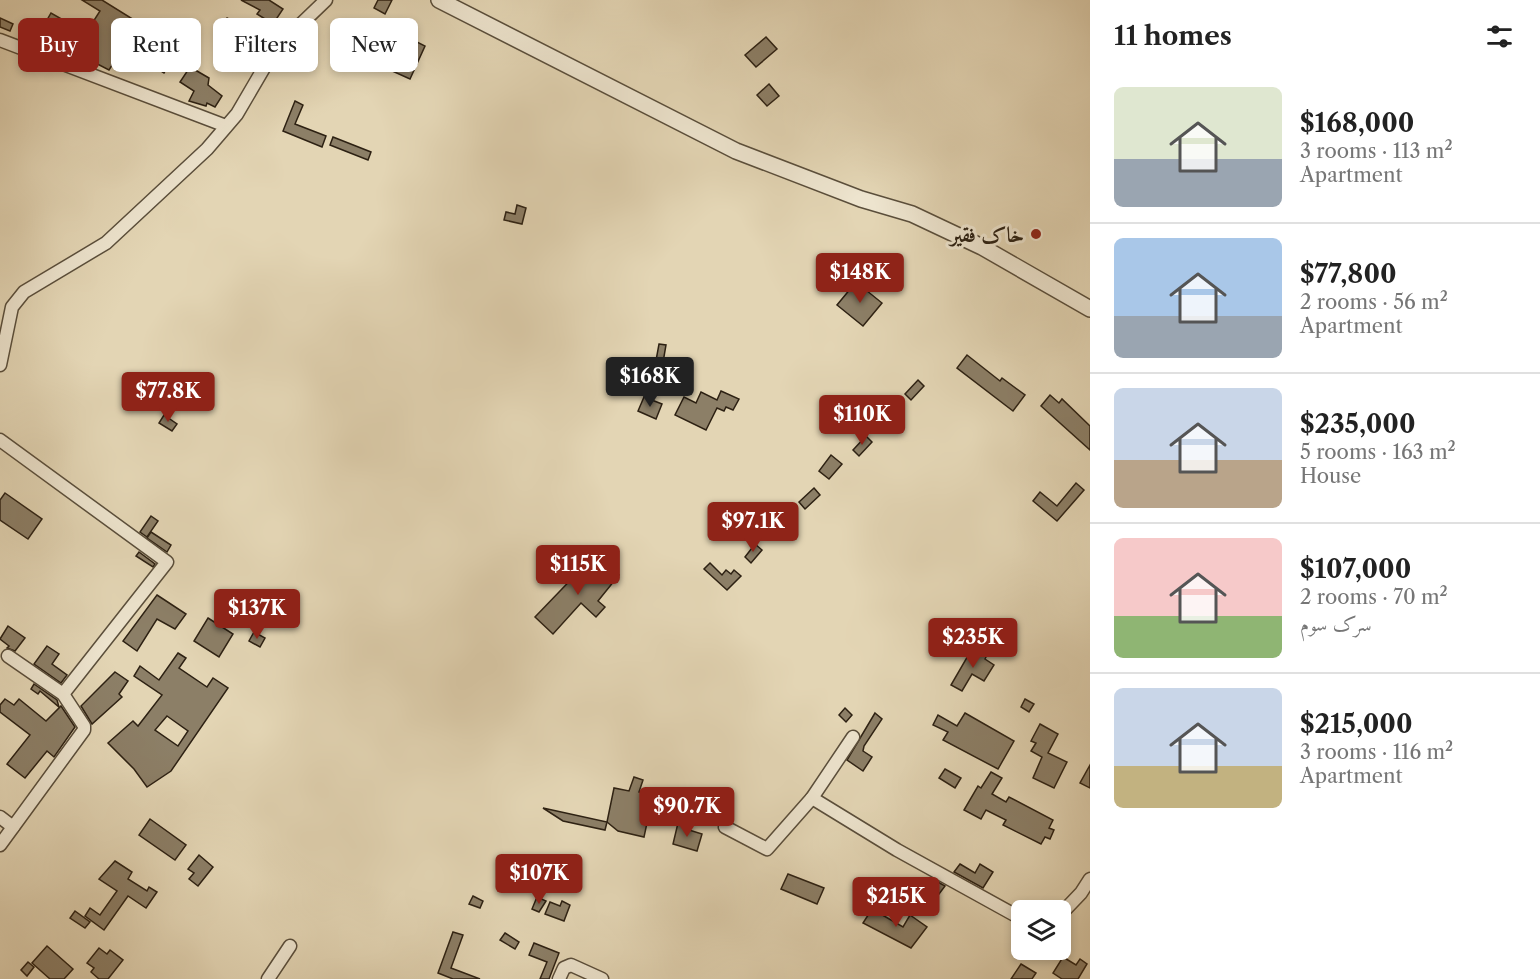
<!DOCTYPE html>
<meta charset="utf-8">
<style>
body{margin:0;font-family:"Libre Caslon Text",Amiri,serif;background:#f6f6f6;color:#222;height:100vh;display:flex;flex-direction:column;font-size:22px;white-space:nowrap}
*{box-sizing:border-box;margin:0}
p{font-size:20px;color:#767676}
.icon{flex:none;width:33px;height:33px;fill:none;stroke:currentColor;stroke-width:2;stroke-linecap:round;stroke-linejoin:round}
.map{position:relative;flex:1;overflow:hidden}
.drawer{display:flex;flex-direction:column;background:#fff;width:450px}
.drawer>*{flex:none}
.guide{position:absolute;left:18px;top:18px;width:570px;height:54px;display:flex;gap:12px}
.buttons{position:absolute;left:1011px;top:900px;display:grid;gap:12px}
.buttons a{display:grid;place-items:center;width:60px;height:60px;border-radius:9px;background:#fff;box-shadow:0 3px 9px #0003;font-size:30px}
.price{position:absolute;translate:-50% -51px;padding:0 14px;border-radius:6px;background:#8f2418;color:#fff;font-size:20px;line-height:39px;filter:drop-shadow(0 2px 3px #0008)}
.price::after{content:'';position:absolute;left:50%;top:36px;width:18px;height:14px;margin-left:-9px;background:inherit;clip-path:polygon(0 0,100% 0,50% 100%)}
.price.on{background:#222;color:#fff}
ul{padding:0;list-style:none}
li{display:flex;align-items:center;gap:18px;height:150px;padding:0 24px}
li+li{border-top:2px solid #e0e0e0}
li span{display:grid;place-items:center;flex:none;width:168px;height:120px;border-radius:9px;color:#555}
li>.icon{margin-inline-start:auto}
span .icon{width:72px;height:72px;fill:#fffc;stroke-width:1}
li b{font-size:26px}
h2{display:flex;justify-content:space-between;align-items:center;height:72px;padding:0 24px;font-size:26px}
.pill{padding:0 21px;border-radius:9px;background:#fff;box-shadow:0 3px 9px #0003;font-size:21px;line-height:54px}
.pill.on{background:#8f2418;color:#fff}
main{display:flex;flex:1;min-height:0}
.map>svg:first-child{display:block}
</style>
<main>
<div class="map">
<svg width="1090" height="979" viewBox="0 0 1090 979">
<rect width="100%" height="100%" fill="#e3d5b4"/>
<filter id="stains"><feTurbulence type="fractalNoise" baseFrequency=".00333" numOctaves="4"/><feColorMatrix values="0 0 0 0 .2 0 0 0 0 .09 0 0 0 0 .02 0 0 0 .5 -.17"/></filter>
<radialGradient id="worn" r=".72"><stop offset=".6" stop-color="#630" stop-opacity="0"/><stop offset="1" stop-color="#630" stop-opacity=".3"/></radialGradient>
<g fill="#8c7f67" stroke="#2d2113" stroke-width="1.5" fill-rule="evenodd">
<polygon points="82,0 102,0 139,23 109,70 39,34 51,13 86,33 100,11"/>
<polygon points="241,0 269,0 283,9 273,24 257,14 260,10"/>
<polygon points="378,0 392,0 385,14 374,8"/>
<polygon points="0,18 13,24 10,31 0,27"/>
<polygon points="227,18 251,31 242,47 218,35"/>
<polygon points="144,30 177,50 164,73 135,55"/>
<polygon points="766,37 777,49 756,67 745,55"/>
<polygon points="413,40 425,46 410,79 368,60 372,51 402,65"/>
<polygon points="190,67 209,78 208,85 222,96 215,107 207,103 206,106 189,101 194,91 180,82"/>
<polygon points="769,84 779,96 767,106 757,95"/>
<polygon points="295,101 303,105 295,124 326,136 322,147 283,131"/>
<polygon points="333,137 371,152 368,160 330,145"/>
<polygon points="517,205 526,208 522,224 504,220 506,212 515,214"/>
<polygon points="856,282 882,303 863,326 837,305"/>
<polygon points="659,344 666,345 660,380 650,378 652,365 655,366"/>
<polygon points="967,355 1000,381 1002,378 1025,395 1013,411 957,368"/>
<polygon points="918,380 924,386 911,400 905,394"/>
<polygon points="721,391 739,399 733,410 726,407 724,411 717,408 706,430 675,415 684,397 696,403 701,392 717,400"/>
<polygon points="1050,395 1059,403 1062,399 1090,426 1090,450 1041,406"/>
<polygon points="644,397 662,404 656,419 638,411"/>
<polygon points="864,397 880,409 885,402 896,410 883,426 857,406"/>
<polygon points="164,415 177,424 172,431 159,423"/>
<polygon points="866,436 872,442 859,456 853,450"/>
<polygon points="831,455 842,464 829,479 819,471"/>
<polygon points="1076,483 1084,490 1057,521 1033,501 1040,492 1057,506"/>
<polygon points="814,488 820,495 805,509 799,502"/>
<polygon points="5,493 42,519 28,539 0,520 0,500"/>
<polygon points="151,516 158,521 147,537 140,532"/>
<polygon points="151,532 171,545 167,552 147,538"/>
<polygon points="755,544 762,550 751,563 745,557"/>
<polygon points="139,552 155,564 153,567 136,556"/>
<polygon points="710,563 722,575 726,570 731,574 734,570 741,576 727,590 704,569"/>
<polygon points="596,564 604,570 607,566 619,575 598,601 605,607 596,617 581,603 553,634 535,617 585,565 591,570"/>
<polygon points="157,595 186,614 175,629 157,619 137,651 123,641"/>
<polygon points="208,618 233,634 219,657 194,641"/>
<polygon points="8,626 25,638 15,651 7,648 9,646 0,639"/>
<polygon points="254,632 265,638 260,647 249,641"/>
<polygon points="47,646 59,654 52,664 67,675 61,683 34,664"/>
<polygon points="973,647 987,655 985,659 994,665 984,681 972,674 962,691 951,685"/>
<path d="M178,653L186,658L179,668L207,687L213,678L228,688L171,771L147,787L134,769L108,743L133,721L138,726L162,695L134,676L140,666L159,680ZM167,716L188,731L178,746L155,730Z"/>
<polygon points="115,672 128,681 119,694 122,697 92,724 81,706"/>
<polygon points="34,684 57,700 59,707 40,691 38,694 31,689"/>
<polygon points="5,699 14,705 19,699 46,721 61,706 75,727 54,757 47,751 25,778 7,764 30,735 0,712 0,705"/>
<polygon points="1025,699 1034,704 1029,712 1021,707"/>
<polygon points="845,708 852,715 846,722 839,715"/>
<polygon points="875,713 882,719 864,746 863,751 872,757 863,771 847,760"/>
<polygon points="965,713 1014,741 998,769 943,740 948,732 933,725 938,715 957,726"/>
<polygon points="1040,724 1058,734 1048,753 1067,762 1054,788 1033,778 1042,757 1031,751 1036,743 1031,741"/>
<polygon points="1090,765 1090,788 1080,783"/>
<polygon points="945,769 961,778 955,788 939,778"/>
<polygon points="991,772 1002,778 992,794 1006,802 1009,797 1053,820 1049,828 1054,830 1050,839 1045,837 1041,844 1003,825 1006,820 986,810 981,819 964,810 978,786 981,788"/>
<polygon points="634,777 643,780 639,792 653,795 644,837 618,831 607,822 614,788 629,791"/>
<polygon points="543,808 607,822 605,830 563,821"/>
<polygon points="150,819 186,845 175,860 139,835"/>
<polygon points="678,823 690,826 689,830 702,834 697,851 673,844"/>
<polygon points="199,855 213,867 198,886 189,879 194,873 188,869"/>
<polygon points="115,861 132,872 128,879 147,891 149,887 157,892 146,908 128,896 104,930 85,916 90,908 100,915 117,891 99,879"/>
<polygon points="960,864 975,873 980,864 993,872 983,888 954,872"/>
<polygon points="788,874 824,888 817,904 781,889"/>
<polygon points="936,881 945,886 939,894 931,889"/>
<polygon points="473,896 483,901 480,908 469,904"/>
<polygon points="537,897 546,901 539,912 532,909"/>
<polygon points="562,901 570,905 564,921 545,914 550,902 560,906"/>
<polygon points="872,909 903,927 910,915 927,927 911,948 863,923"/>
<polygon points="75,911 90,922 85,928 70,918"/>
<polygon points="453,932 463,935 451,968 480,979 453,979 438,973"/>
<polygon points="505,933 519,942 515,949 500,940"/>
<polygon points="534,943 559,953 549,979 540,979 547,962 529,955"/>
<polygon points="47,946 73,969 64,979 50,979 32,963"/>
<polygon points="99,948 107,954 110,950 123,960 108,979 99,979 91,972 94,968 87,963"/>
<polygon points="1063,957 1076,965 1080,959 1087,964 1078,979 1062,979 1053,973"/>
<polygon points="28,962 34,967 27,976 21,970"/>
<polygon points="1021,964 1036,973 1032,979 1011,979"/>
</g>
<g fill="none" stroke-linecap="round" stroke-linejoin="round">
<defs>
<g id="minor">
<polyline points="0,40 226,126"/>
<polyline points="0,365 12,307 24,292 106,243 207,149 237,114 275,49 326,0"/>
<polyline points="0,440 167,562 63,694"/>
<polyline points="812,798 897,850 1022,919"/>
<polyline points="0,817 13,827"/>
<polyline points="725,827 767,849 812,798 853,737"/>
<polyline points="0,845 84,730 84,726 63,694 8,656"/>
<polyline points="1060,915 1081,893 1090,879"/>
<polyline points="268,979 290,946"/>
<polyline points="559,979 564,968 571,965 602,979"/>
</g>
<polyline id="tertiary" points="439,0 736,151 861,199 912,214 982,247 1090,309"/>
</defs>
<use href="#minor" stroke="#5a4e3b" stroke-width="15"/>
<use href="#tertiary" stroke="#5a4e3b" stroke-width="18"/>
<use href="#minor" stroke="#ede4ce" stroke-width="12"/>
<use href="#tertiary" stroke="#ede4ce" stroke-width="15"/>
</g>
<circle fill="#8f2418" stroke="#ede4ce" stroke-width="2" cx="1036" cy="234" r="6"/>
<g text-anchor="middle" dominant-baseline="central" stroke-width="6" stroke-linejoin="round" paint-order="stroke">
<g font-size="21" font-weight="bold" fill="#2d2113" stroke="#ede4ce" text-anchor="end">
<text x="1024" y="234">خاک فقیر</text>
</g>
</g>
<rect width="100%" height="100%" filter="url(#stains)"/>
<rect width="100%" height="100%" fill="url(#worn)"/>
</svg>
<div class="buttons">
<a><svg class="icon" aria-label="layers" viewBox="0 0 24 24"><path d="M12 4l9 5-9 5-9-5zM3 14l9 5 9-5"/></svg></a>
</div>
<b class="price" style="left:860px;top:304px">$148K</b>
<b class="price on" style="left:650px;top:408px">$168K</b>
<b class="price" style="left:168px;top:423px">$77.8K</b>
<b class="price" style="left:862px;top:446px">$110K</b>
<b class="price" style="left:753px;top:553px">$97.1K</b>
<b class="price" style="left:578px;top:596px">$115K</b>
<b class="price" style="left:257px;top:640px">$137K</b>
<b class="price" style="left:973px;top:669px">$235K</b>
<b class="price" style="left:687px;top:838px">$90.7K</b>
<b class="price" style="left:539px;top:905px">$107K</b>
<b class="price" style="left:896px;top:928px">$215K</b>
<div class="guide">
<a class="pill on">Buy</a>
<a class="pill">Rent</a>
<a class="pill">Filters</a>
<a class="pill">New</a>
</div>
</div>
<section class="drawer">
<h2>11 homes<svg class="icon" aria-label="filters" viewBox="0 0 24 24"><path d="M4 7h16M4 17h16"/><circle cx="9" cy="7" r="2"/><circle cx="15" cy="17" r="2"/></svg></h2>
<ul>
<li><span style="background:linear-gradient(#dfe7d0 60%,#9aa5b1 0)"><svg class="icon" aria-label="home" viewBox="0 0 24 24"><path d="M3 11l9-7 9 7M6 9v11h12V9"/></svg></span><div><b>$168,000</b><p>3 rooms · 113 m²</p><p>Apartment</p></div></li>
<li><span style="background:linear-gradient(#a9c7e8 65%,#9aa5b1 0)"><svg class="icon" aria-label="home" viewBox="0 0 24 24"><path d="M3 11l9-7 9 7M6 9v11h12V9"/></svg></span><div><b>$77,800</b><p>2 rooms · 56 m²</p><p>Apartment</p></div></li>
<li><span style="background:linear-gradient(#c9d6e8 60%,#b9a48a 0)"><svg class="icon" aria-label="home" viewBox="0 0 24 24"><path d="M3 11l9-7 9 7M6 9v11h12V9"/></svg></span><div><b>$235,000</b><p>5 rooms · 163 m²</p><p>House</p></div></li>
<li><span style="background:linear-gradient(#f6c9c9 65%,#8fb573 0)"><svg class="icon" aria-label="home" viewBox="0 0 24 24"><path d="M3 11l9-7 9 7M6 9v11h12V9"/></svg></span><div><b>$107,000</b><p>2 rooms · 70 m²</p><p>سرک سوم</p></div></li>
<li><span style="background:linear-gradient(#c9d6e8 65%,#c2b280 0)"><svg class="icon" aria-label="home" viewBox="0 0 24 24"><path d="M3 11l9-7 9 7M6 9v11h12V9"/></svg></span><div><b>$215,000</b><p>3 rooms · 116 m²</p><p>Apartment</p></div></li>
</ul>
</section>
</main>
